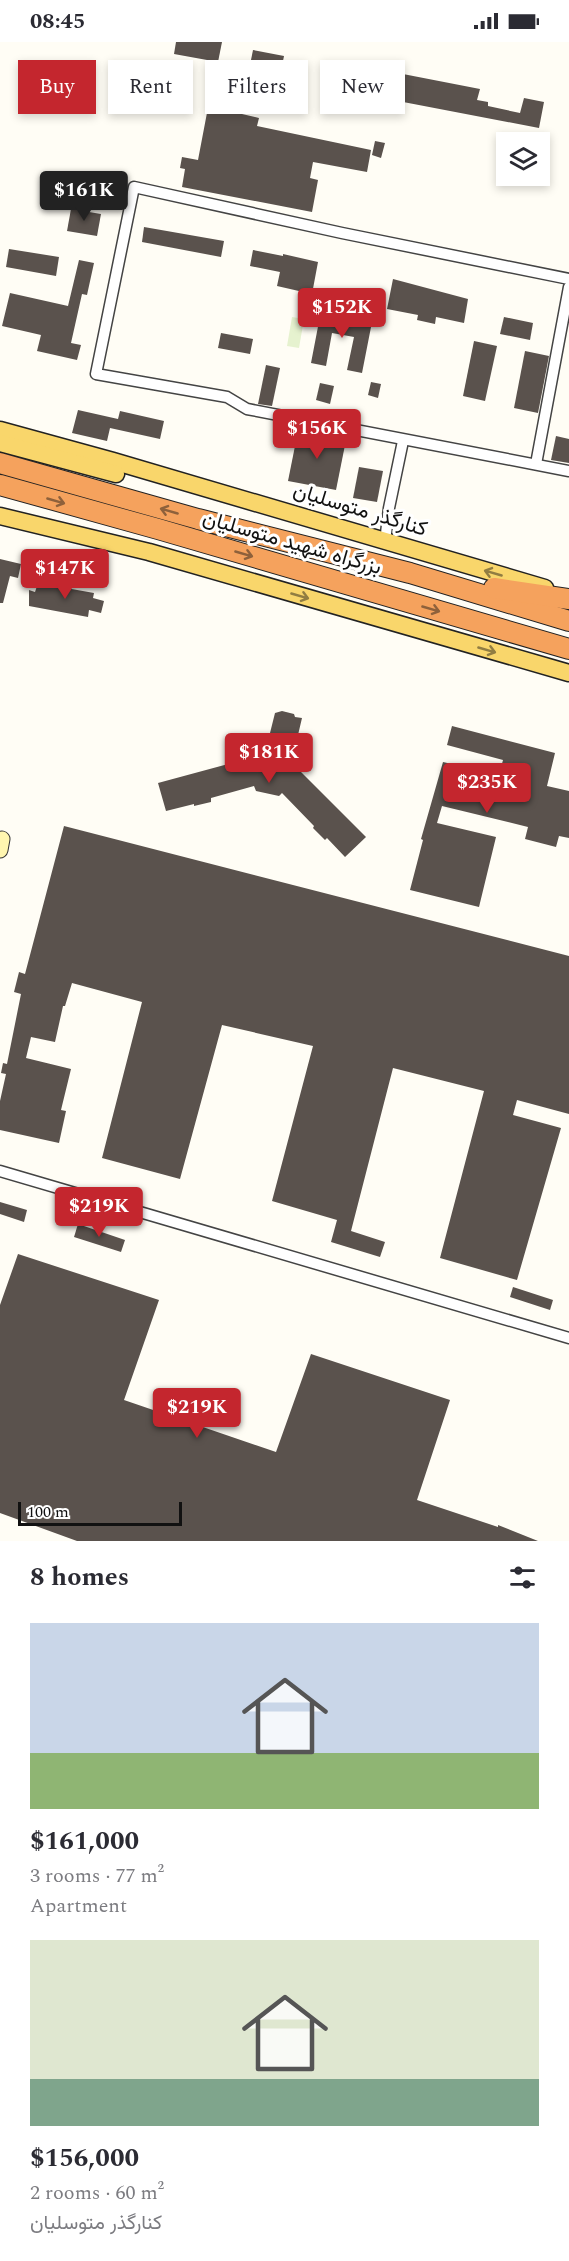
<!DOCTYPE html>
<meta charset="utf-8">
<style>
body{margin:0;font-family:Spectral,Vazirmatn,serif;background:#f2f2f3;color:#2b2b33;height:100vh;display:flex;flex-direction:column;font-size:22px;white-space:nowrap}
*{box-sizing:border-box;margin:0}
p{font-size:20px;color:#7c7c81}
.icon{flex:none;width:33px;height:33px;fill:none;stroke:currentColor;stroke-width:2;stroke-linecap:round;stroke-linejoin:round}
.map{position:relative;height:1499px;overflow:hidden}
.panel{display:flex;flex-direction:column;background:#fff;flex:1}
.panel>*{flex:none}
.guide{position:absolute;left:18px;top:18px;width:534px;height:54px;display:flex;gap:12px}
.controls{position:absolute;left:496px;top:90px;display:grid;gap:12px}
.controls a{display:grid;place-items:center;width:54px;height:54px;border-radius:0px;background:#fff;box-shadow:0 3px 9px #0003;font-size:30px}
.scale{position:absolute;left:18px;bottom:15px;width:164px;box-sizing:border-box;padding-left:6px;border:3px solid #111;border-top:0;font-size:16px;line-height:21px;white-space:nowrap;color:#111;-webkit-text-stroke:4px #fff;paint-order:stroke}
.price{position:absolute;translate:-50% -51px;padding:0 14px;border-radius:6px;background:#c4262e;color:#fff;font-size:20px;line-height:39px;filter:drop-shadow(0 2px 3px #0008)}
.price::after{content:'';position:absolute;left:50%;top:36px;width:18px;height:14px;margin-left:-9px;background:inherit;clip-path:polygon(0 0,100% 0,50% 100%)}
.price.selected{background:#222;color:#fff}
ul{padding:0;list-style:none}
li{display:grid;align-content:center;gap:12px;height:318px;padding:0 30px}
li span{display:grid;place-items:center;height:186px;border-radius:0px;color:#555}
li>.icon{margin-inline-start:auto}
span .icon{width:108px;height:108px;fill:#fffc;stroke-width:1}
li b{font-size:26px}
h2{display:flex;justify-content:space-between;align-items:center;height:72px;padding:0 30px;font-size:26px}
.chip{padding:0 21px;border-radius:0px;background:#fff;box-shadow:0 3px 9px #0003;font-size:21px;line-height:54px}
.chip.selected{background:#c4262e;color:#fff}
.status{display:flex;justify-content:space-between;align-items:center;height:42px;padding:0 30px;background:#fff;direction:ltr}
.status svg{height:16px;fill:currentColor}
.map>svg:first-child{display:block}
</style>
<div class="status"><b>08:45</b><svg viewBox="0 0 49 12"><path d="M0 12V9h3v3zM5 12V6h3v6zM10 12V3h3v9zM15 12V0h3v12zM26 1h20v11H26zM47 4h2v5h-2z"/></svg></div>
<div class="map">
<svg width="569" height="1499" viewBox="0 0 569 1499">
<rect width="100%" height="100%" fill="#fffdf5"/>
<polygon fill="#e6f2cf" points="292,275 304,277 299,306 287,304"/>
<g fill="#5a524d">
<polygon points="176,0 222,0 218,20 174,12"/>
<polygon points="253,8 284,14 280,34 249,28"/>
<polygon points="331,18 480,47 477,58 488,60 488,64 520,71 524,56 544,60 539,86 325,45"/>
<polygon points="210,55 222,57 221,63 243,67 242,72 259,76 257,84 371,108 367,130 313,120 310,136 318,138 312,170 182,145 185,127 180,126 182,115 198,118"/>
<polygon points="375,99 385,101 381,116 372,113"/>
<polygon points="71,167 101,172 97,194 67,189"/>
<polygon points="144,185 224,199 221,215 142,200"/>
<polygon points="9,207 59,215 56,234 6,225"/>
<polygon points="253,208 283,214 283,212 318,220 312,252 277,244 280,230 250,224"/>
<polygon points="79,218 94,221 87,253 82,252 71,301 81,303 77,318 37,309 41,293 2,284 10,251 68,264"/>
<polygon points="393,237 468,257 464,281 436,275 435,282 417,278 418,273 387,267"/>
<polygon points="321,269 372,280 362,331 347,328 354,295 332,291 326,324 311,321"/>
<polygon points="504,275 533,281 530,298 500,292"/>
<polygon points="221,291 253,297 250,312 218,306"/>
<polygon points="474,299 497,304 485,359 463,354"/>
<polygon points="525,309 549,314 538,371 514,366"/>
<polygon points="266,323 280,326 272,364 258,362"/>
<polygon points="371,340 381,342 378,356 368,353"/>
<polygon points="320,341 334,344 330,362 316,358"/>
<polygon points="78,368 118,377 120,369 164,379 160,397 110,386 107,399 72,391"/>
<polygon points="298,389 346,398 336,448 288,439"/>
<polygon points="556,394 569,397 569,421 551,418"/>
<polygon points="359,425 383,429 377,460 353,456"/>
<polygon points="0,517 21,522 18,536 10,534 3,561 0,561"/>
<polygon points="38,541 94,551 93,556 104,559 101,571 89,568 88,575 29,564 29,548 35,550"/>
<polygon points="282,669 294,672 295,675 302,676 294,710 300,712 303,723 298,727 366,795 345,815 327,796 325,798 313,786 314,784 282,751 279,754 256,749 254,744 211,756 211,760 194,764 194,762 166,769 158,741 254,715 252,709 260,702 267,703 275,671"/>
<polygon points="452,684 555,711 547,744 569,749 569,796 559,794 556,805 525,797 528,785 442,764 437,781 496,795 479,865 410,848 423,798 421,797 443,720 499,733 503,718 447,703"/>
<polygon points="64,784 569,914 569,1072 517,1058 513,1073 561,1086 517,1238 440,1216 484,1049 393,1026 351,1189 385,1200 380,1215 331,1200 337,1178 272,1159 313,1004 222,983 180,1137 102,1116 142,960 72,941 65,964 63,964 55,1000 31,995 26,1016 71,1027 61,1068 66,1069 59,1101 0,1088 0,1059 6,1032 1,1031 3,1021 7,1022 21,952 14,950 19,930 25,932"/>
<polygon points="0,1160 27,1168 24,1180 0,1172"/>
<polygon points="78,1182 125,1198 121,1210 74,1195"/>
<polygon points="18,1212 159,1258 124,1358 276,1410 311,1312 450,1358 417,1458 498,1485 498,1483 538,1499 77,1499 0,1471 0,1263"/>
<polygon points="513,1245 553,1258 550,1268 510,1255"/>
</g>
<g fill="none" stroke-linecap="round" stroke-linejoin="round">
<defs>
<g id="street">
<polyline points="569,237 342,191 134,145 96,332 227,355 247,367 569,429"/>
<polyline points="536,422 569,245"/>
<polyline points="385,500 389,466 403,399"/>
<polyline points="0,1129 569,1296"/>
</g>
<polyline id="secondary" points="0,808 2,797"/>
<g id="primary">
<polyline points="0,388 113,419 545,546"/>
<polyline points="0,401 116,432"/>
<polyline points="0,474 149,510 569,631"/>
</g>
<g id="highway">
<polyline points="0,421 198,477 410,531 569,579"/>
<polyline points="0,443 158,487 569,607"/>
<polyline points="494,546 569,557"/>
</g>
</defs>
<use href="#street" stroke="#444" stroke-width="13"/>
<use href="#secondary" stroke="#333" stroke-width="17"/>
<use href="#primary" stroke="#222" stroke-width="19"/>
<use href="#highway" stroke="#222" stroke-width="22"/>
<use href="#street" stroke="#fff" stroke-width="10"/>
<use href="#secondary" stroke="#fff6b0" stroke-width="15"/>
<use href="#primary" stroke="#f9d66b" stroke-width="16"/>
<use href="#highway" stroke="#f5a25d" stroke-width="20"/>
</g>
<defs><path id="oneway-shaft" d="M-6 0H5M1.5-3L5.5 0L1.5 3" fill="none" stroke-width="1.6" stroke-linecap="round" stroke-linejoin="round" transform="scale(1.5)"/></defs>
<g stroke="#8e613b">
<use href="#oneway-shaft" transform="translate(56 459) rotate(16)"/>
<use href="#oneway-shaft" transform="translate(169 469) rotate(-164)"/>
<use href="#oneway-shaft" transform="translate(244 512) rotate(16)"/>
<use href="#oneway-shaft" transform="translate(431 567) rotate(16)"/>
</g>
<g stroke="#917d42">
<use href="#oneway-shaft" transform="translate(493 531) rotate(-164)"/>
<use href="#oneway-shaft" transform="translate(300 554) rotate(16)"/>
<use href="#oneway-shaft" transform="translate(487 608) rotate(16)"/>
</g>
<g text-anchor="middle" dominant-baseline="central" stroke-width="6" stroke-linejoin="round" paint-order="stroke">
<g font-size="21" fill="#111" stroke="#fff">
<text transform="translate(360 468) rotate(17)">کنارگذر متوسلیان</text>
<text transform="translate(292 501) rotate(16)">بزرگراه شهید متوسلیان</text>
</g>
</g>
</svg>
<div class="controls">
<a><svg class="icon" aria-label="layers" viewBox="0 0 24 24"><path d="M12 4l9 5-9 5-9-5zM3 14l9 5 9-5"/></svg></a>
</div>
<div class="scale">100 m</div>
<b class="price selected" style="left:84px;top:180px">$161K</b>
<b class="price" style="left:342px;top:297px">$152K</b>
<b class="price" style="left:317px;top:418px">$156K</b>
<b class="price" style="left:65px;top:558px">$147K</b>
<b class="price" style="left:269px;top:742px">$181K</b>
<b class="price" style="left:487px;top:772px">$235K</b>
<b class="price" style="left:99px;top:1196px">$219K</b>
<b class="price" style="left:197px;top:1397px">$219K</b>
<div class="guide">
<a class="chip selected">Buy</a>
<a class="chip">Rent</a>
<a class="chip">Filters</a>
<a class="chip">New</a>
</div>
</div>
<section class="panel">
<h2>8 homes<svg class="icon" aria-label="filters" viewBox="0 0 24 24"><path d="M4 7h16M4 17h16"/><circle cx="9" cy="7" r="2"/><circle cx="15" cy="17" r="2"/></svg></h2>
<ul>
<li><span style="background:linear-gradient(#c9d6e8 70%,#8fb573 0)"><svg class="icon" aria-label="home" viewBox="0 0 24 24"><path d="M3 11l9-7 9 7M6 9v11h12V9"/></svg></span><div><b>$161,000</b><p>3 rooms · 77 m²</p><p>Apartment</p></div></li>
<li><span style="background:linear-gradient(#dfe7d0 75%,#7fa58c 0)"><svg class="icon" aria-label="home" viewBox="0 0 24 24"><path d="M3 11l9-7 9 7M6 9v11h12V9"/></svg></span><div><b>$156,000</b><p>2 rooms · 60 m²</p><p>کنارگذر متوسلیان</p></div></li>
</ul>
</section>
